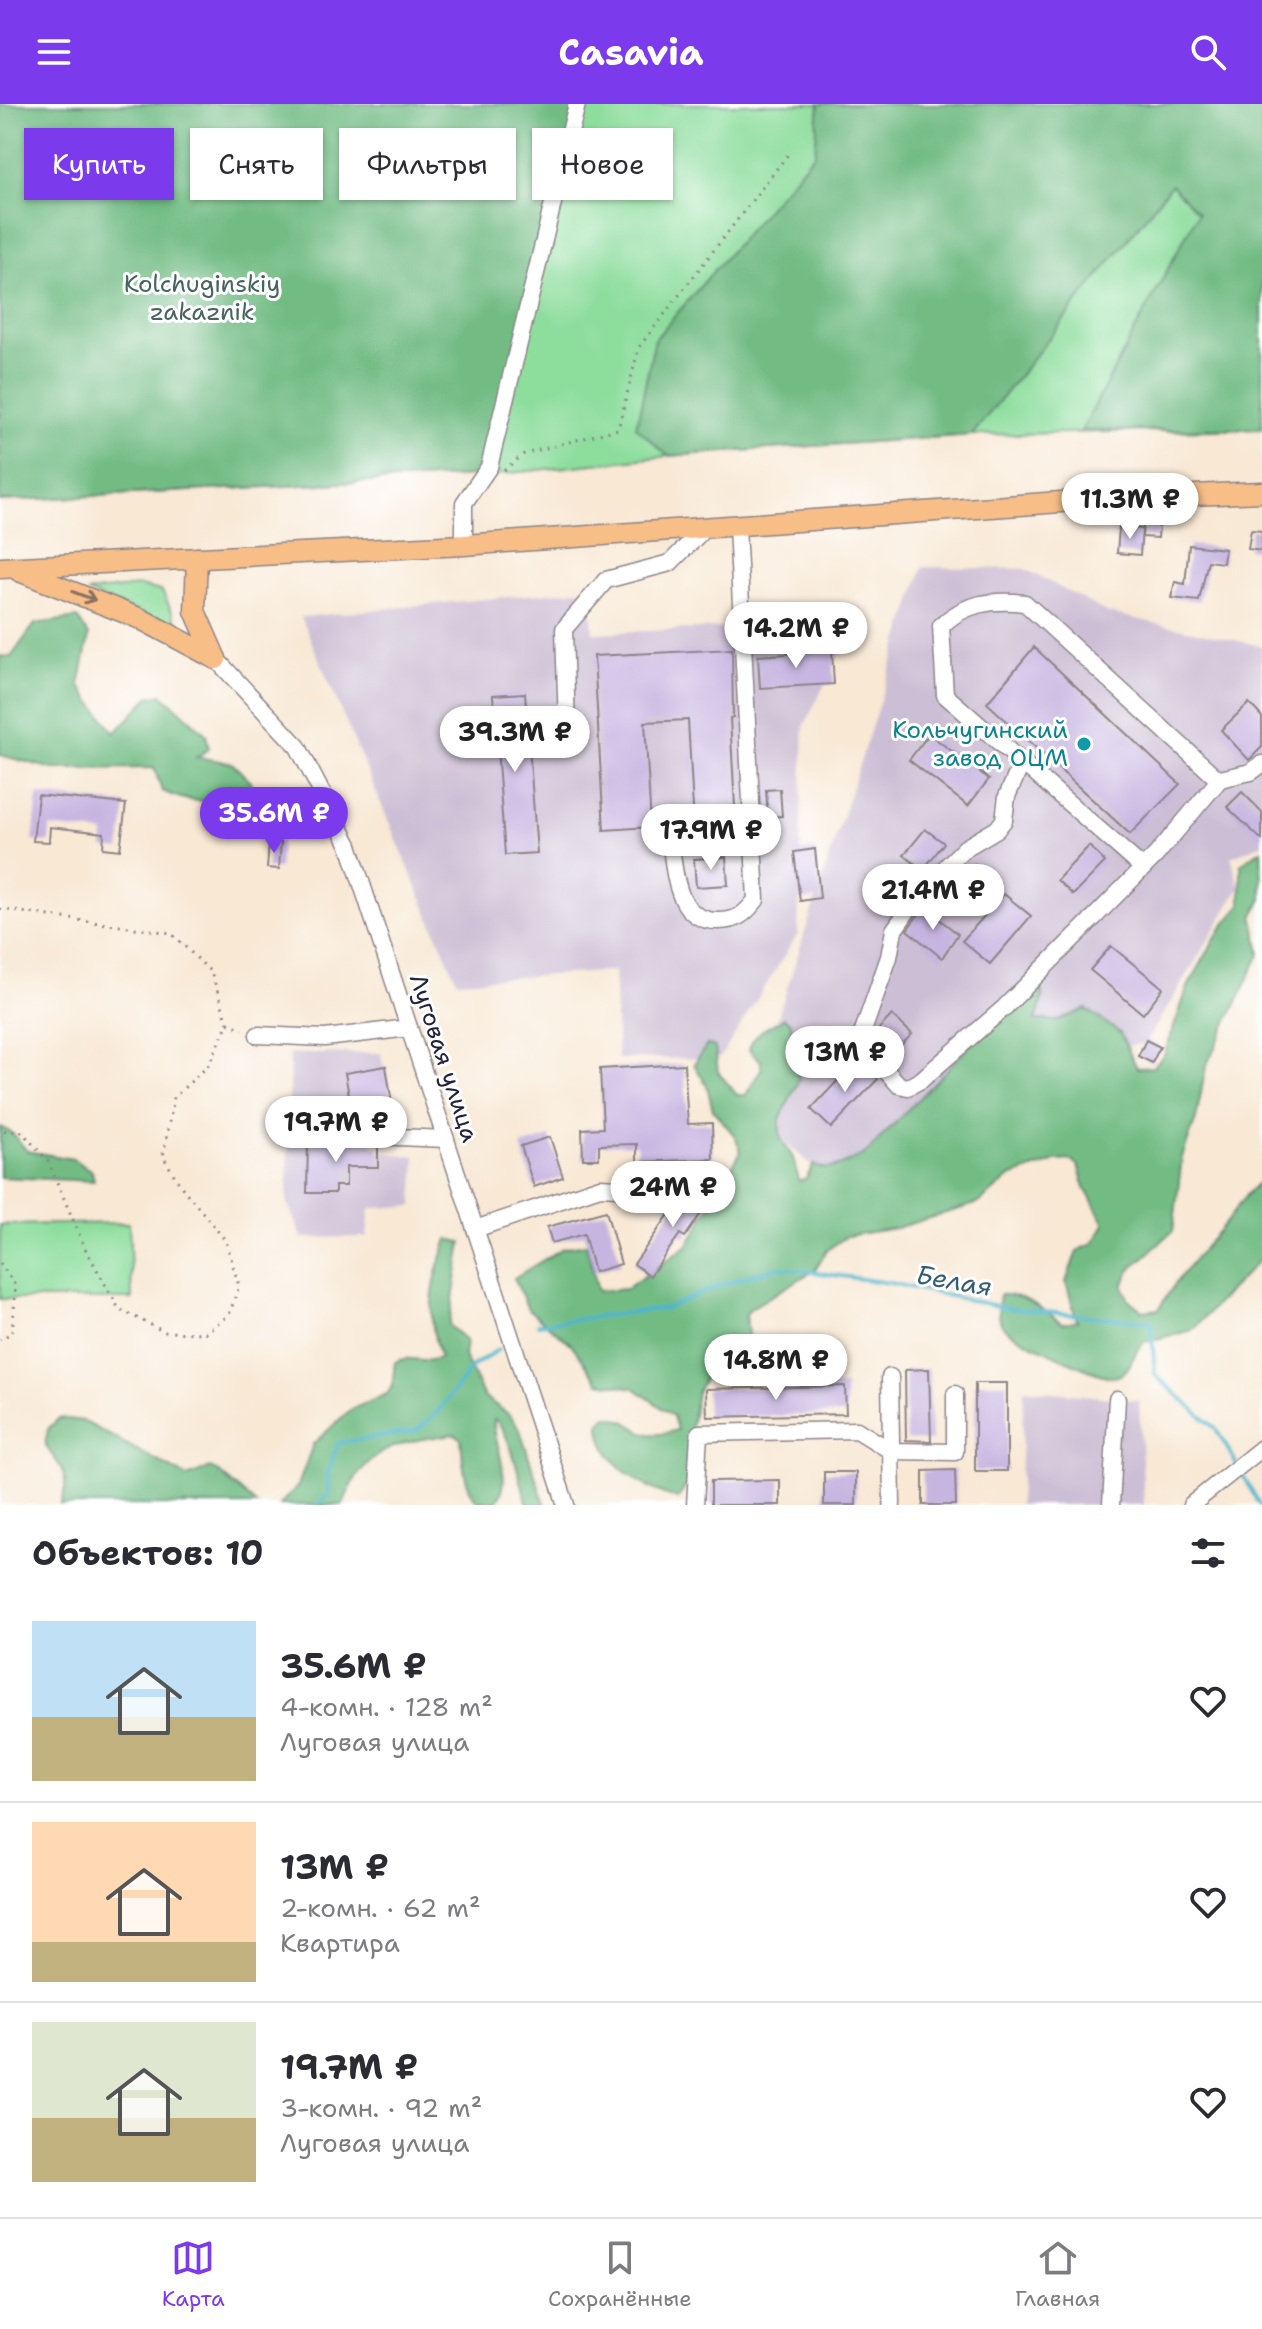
<!DOCTYPE html>
<html lang="ru">
<meta charset="utf-8">
<style>
body{margin:0;font-family:"Shantell Sans",sans-serif;background:#f2f2f3;color:#2b2b33;height:100vh;display:flex;flex-direction:column;font-size:30px;white-space:nowrap}
*{box-sizing:border-box;margin:0}
p{font-size:26px;color:#7c7c81}
.icon{flex:none;width:44px;height:44px;fill:none;stroke:currentColor;stroke-width:2;stroke-linecap:round;stroke-linejoin:round}
.map{position:relative;height:1401px;overflow:hidden}
.panel{display:flex;flex-direction:column;background:#fff;flex:1}
.panel>*{flex:none}
.top-card{position:absolute;left:24px;top:24px;width:800px;height:72px;display:flex;gap:16px}
.price{position:absolute;translate:-50% -68px;padding:0 18px;border-radius:28px;background:#fff;color:#222;font-size:26px;line-height:52px;filter:drop-shadow(0 2px 4px #0008)}
.price::after{content:'';position:absolute;left:50%;top:48px;width:24px;height:18px;margin-left:-12px;background:inherit;clip-path:polygon(0 0,100% 0,50% 100%)}
.price.current{background:#7c3aed;color:#fff}
ul{padding:0;list-style:none}
li{display:flex;align-items:center;gap:24px;height:200px;padding:0 32px}
li+li{border-top:2px solid #e1e1e2}
li span{display:grid;place-items:center;flex:none;width:224px;height:160px;border-radius:0px;color:#555}
li>.icon{margin-inline-start:auto}
span .icon{width:96px;height:96px;fill:#fffc;stroke-width:1}
li b{font-size:34px}
h2{display:flex;justify-content:space-between;align-items:center;height:96px;padding:0 32px;font-size:34px}
.pill{padding:0 28px;border-radius:0px;background:#fff;box-shadow:0 2px 6px #0004;font-size:28px;line-height:72px}
.pill.current{background:#7c3aed;color:#fff}
header{display:flex;justify-content:space-between;align-items:center;height:104px;padding:0 32px;background:#7c3aed;color:#fff;font-size:36px;font-weight:700}
.menu{display:flex;justify-content:space-around;align-items:center;height:112px;border-top:2px solid #e1e1e2;background:#fff;font-size:22px;color:#7c7c81}
.menu a{display:grid;justify-items:center;gap:4px}
.menu .current{color:#7c3aed}
.map>svg:first-child{display:block}
</style>
<header><svg class="icon" aria-label="menu" viewBox="0 0 24 24"><path d="M4 6h16M4 12h16M4 18h16"/></svg>Casavia<svg class="icon" aria-label="search" viewBox="0 0 24 24"><circle cx="10" cy="10" r="6"/><path d="M15 15l6 6"/></svg></header>
<div class="map">
<svg width="1262" height="1401" viewBox="0 0 1262 1401">
<rect width="100%" height="100%" fill="#fff"/>
<filter id="ink" filterUnits="userSpaceOnUse"><feTurbulence type="fractalNoise" baseFrequency=".0125" numOctaves="2"/><feDisplacementMap in="SourceGraphic" scale="16" xChannelSelector="R" yChannelSelector="G"/><feConvolveMatrix kernelMatrix="1 2 1 2 8 2 1 2 1" color-interpolation-filters="sRGB"/></filter>
<filter id="wash" filterUnits="userSpaceOnUse"><feTurbulence type="fractalNoise" baseFrequency=".006" numOctaves="4" result="noise"/><feDisplacementMap in="SourceGraphic" scale="32" xChannelSelector="R" yChannelSelector="G"/><feGaussianBlur stdDeviation="1.8" result="paint"/><feColorMatrix in="noise" values="0 0 0 0 0 0 0 0 0 0 0 0 0 0 0 0 0 1.4 0 .05"/><feComposite in="paint" operator="in"/></filter>
<g filter="url(#wash)">
<rect width="100%" height="100%" fill="#f8e8d4"/>
<g fill="#ccbed4">
<polygon points="923,463 1025,465 1108,509 1262,542 1262,740 1231,753 1240,784 1145,940 963,955 840,1087 748,1005"/>
<polygon points="590,485 593,529 854,519 804,623 798,830 720,954 618,955 614,867 457,877 301,513"/>
<polygon points="381,949 392,1027 372,1032 374,1047 416,1053 413,1102 370,1104 367,1133 302,1134 287,1098 290,950"/>
<polygon points="1024,1285 1139,1297 1144,1401 1019,1401"/>
</g>
<g fill="#8ddd9d" stroke="#58806c" stroke-width="2">
<polygon points="0,0 1262,0 1262,325 972,331 668,352 492,371 0,397"/>
<polygon points="139,482 162,487 180,525 87,488"/>
<polygon points="129,1119 132,1195 0,1195 0,1121"/>
</g>
<g fill="#72bc84" stroke="#4a6f60" stroke-width="2">
<polygon points="0,0 581,0 492,371 0,397"/>
<polygon points="819,0 1262,0 1262,325 1081,327 1198,109 1171,81 972,331 668,352 636,323 655,235 815,49"/>
<path d="M78,514L89,532L79,581L115,629L149,593L162,590L206,630L209,645L196,653L232,659L252,679C224,701 194,702 162,687L154,664L53,665L0,651V552L11,553L35,520Z"/>
<path d="M1261,746L1262,795L1253,813L1260,850L1206,962L1196,1015L1182,1053L1173,1127L1129,1167L1123,1183L1129,1196L1143,1207L1159,1205C1178,1170 1205,1145 1229,1114C1240,1100 1247,1087 1262,1076V1153L1192,1226L1144,1238C1131,1249 1132,1271 1113,1273C1101,1274 1008,1232 1002,1221C997,1211 998,1202 1000,1191C1022,1188 1045,1207 1062,1219L1077,1217L1066,1178L1077,1147L1093,1140L1105,1120L1085,1084L1078,1061L1071,1056L1056,1057L1010,1073L979,1099L896,1124L847,1132L827,1146L815,1166L751,1204L746,1210L749,1241L704,1275L697,1288L690,1328V1375L678,1395C642,1384 599,1359 600,1318L606,1312C642,1316 633,1340 677,1326L673,1312L634,1284L599,1278L571,1240L528,1205L514,1174L563,1144L586,1140L598,1187L626,1185L688,1141L741,1047L735,1032L713,1006L707,982L694,960L707,941L715,943L718,968L737,991H746L761,965V957L749,946C752,929 769,922 784,914L791,919L799,976L780,1015V1033L793,1054L799,1077L806,1075L813,1061C830,1070 849,1058 865,1050L1018,892L1039,878L1043,893L1036,916L1058,917L1086,905L1120,929L1137,964L1153,963L1164,951L1188,883L1220,826L1241,801V760Z"/>
<polygon points="0,1023 12,1029 27,1047 73,1055 92,1067 94,1077 0,1073"/>
<path d="M448,1135L462,1138L449,1221L466,1237L464,1252L484,1293L511,1312L520,1326L545,1401H528C521,1381 510,1326 494,1315C492,1338 516,1380 495,1398L477,1397C463,1380 463,1356 461,1335L455,1330C400,1338 363,1342 343,1401H279L298,1382L313,1340L350,1306L387,1290L392,1283L395,1258C410,1249 426,1262 440,1253C425,1211 432,1176 448,1135Z"/>
<path d="M59,1314L83,1317L187,1373L210,1364L217,1367L257,1401H60C72,1376 62,1362 45,1342L48,1325Z"/>
</g>
<g fill="none" stroke-linecap="round" stroke-linejoin="round">
<g stroke="#4eb5cc" stroke-width="4">
<polyline points="538,1220 667,1204 723,1180 778,1163 890,1179 1006,1204 1151,1218 1155,1271 1216,1325 1236,1359"/>
<polyline points="1240,1367 1260,1401"/>
<polyline points="317,1401 329,1391 327,1372 338,1339 416,1327 435,1311 473,1262 499,1245"/>
</g>
</g>
<g id="blocks">
<g fill="#c7b5e1">
<polygon points="1143,419 1159,420 1158,434 1142,433"/>
<polygon points="1119,423 1142,425 1140,451 1117,449"/>
<polygon points="1251,426 1262,427 1262,447 1248,445"/>
<polygon points="1189,441 1225,445 1223,459 1208,457 1199,497 1171,494 1175,478 1185,480"/>
<polygon points="1034,543 1180,680 1130,730 987,599"/>
<polygon points="732,545 733,613 730,614 736,721 694,723 688,616 645,618 651,723 604,726 594,552"/>
<polygon points="832,547 834,580 760,584 758,552"/>
<polygon points="525,589 537,749 505,751 493,591"/>
<polygon points="1249,599 1262,613 1262,643 1249,656 1221,626"/>
<polygon points="929,630 989,675 968,702 909,656"/>
<polygon points="780,685 782,712 768,713 766,686"/>
<polygon points="1242,688 1262,708 1262,736 1227,703"/>
<polygon points="38,691 126,700 120,746 103,744 104,729 50,723 49,738 33,737"/>
<polygon points="925,725 944,739 923,766 904,751"/>
<polygon points="269,737 281,738 279,765 267,764"/>
<polygon points="1089,742 1105,758 1073,791 1057,776"/>
<polygon points="815,745 820,794 800,797 794,748"/>
<polygon points="726,753 728,781 696,783 694,755"/>
<polygon points="975,760 984,769 966,786 958,777"/>
<polygon points="1004,790 1031,812 990,860 962,837"/>
<polygon points="924,803 958,830 942,854 907,826"/>
<polygon points="1111,842 1163,884 1143,910 1090,866"/>
<polygon points="892,911 912,930 891,952 874,930"/>
<polygon points="1146,936 1160,943 1152,959 1138,952"/>
<polygon points="858,955 878,975 831,1024 811,1005"/>
<polygon points="684,960 688,1020 712,1019 713,1055 637,1058 637,1040 599,1041 599,1055 583,1055 582,1025 603,1024 600,965"/>
<polygon points="386,962 395,1018 354,1020 345,969"/>
<polygon points="550,1033 563,1073 534,1083 521,1042"/>
<polygon points="308,1037 378,1043 378,1063 346,1063 346,1082 335,1082 335,1089 307,1089"/>
<polygon points="689,1082 710,1096 685,1133 680,1130 650,1172 634,1160"/>
<polygon points="606,1107 621,1160 594,1168 584,1130 552,1139 547,1123"/>
<polygon points="929,1265 931,1337 906,1336 905,1266"/>
<rect x="975" y="1279" width="32" height="88"/>
<polygon points="845,1282 846,1310 707,1313 706,1285"/>
<polygon points="955,1366 956,1401 923,1401 923,1367"/>
<rect x="824" y="1368" width="32" height="33"/>
<polygon points="780,1376 780,1401 711,1401 711,1377"/>
</g>
</g>
</g>
<g filter="url(#ink)">
<use href="#blocks" fill-opacity="0" stroke="#8d8588" stroke-width="2"/>
<g fill="none" stroke-linecap="round" stroke-linejoin="round">
<defs>
<g id="minor">
<polyline points="464,441 464,399 489,363 577,0"/>
<polyline points="216,555 298,643 349,741 566,1401"/>
<polyline points="567,625 564,525 606,476 670,459 705,424"/>
<polyline points="1022,659 1007,692 1004,716 997,725 965,744 920,789 894,826 889,853 862,930 869,948 899,981 908,983 921,976 1004,904 1156,751 1220,675 1251,668 1262,660"/>
<path d="M671,741C675,774 678,818 719,817C737,817 745,810 756,796L737,422"/>
<path d="M1143,764L945,591L941,522C964,499 993,495 1025,499L1219,676"/>
<polyline points="258,931 325,934 409,924"/>
<polyline points="325,1030 446,1035"/>
<polyline points="475,1125 600,1083 652,1086"/>
<polyline points="890,1273 892,1401"/>
<polyline points="695,1401 699,1329 857,1326 891,1347 955,1348 955,1290"/>
<polyline points="1111,1401 1117,1295"/>
<polyline points="1191,1401 1262,1344"/>
</g>
<g id="major">
<polyline points="197,454 195,507 216,555"/>
<polyline points="0,464 464,441 1102,395 1262,388"/>
<polyline points="19,467 141,515 216,555"/>
</g>
</defs>
<use href="#minor" stroke="#8d8588" stroke-width="19"/>
<use href="#major" stroke="#8d8588" stroke-width="23"/>
<g stroke="#8d8588" stroke-width="3" stroke-dasharray="2 6" stroke-linecap="butt">
<polyline points="504,366 524,350 618,325 639,243 789,49"/>
<polyline points="0,805 171,829 211,868 228,919 208,962 174,993 163,1052 180,1081 226,1137 239,1182 229,1211 205,1229 165,1228 119,1205 85,1144 48,1057 22,1028 0,1026"/>
<polyline points="228,919 243,925"/>
<polyline points="0,1159 16,1182 12,1229 0,1235"/>
</g>
<use href="#minor" stroke="#fff" stroke-width="16"/>
<use href="#major" stroke="#f7be88" stroke-width="20"/>
</g>
<defs><path id="oneway-shaft" d="M-6 0H5M1.5-3L5.5 0L1.5 3" fill="none" stroke-width="1.6" stroke-linecap="round" stroke-linejoin="round" transform="scale(2)"/></defs>
<use stroke="#8c7062" href="#oneway-shaft" transform="translate(84 492) rotate(21)"/>
</g>
<circle fill="#0f9aa8" stroke="#fff" stroke-width="3" cx="1084" cy="640" r="8"/>
<g text-anchor="middle" dominant-baseline="central" stroke-width="6" stroke-linejoin="round" paint-order="stroke">
<g font-size="24" fill="#47635d" stroke="#fff">
<text x="202" y="180">Kolchuginskiy<tspan x="202" dy="28">zakaznik</tspan></text>
</g>
<g font-size="24" fill="#0d838f" stroke="#fff" text-anchor="end">
<text x="1068" y="626">Кольчугинский<tspan x="1068" dy="28">завод ОЦМ</tspan></text>
</g>
<g font-size="24" fill="#22223b" stroke="#fff">
<text transform="translate(444 954) rotate(72)">Луговая улица</text>
</g>
<g font-size="26" font-style="italic" fill="#345d75" stroke="#fff">
<text transform="translate(954 1176) rotate(10)">Белая</text>
</g>
</g>
</svg>
<b class="price" style="left:1130px;top:437px">11.3M ₽</b>
<b class="price" style="left:796px;top:566px">14.2M ₽</b>
<b class="price" style="left:515px;top:670px">39.3M ₽</b>
<b class="price current" style="left:274px;top:751px">35.6M ₽</b>
<b class="price" style="left:711px;top:768px">17.9M ₽</b>
<b class="price" style="left:933px;top:828px">21.4M ₽</b>
<b class="price" style="left:845px;top:990px">13M ₽</b>
<b class="price" style="left:336px;top:1060px">19.7M ₽</b>
<b class="price" style="left:673px;top:1125px">24M ₽</b>
<b class="price" style="left:776px;top:1298px">14.8M ₽</b>
<div class="top-card">
<a class="pill current">Купить</a>
<a class="pill">Снять</a>
<a class="pill">Фильтры</a>
<a class="pill">Новое</a>
</div>
</div>
<section class="panel">
<h2>Объектов: 10<svg class="icon" aria-label="filters" viewBox="0 0 24 24"><path d="M4 7h16M4 17h16"/><circle cx="9" cy="7" r="2"/><circle cx="15" cy="17" r="2"/></svg></h2>
<ul>
<li><span style="background:linear-gradient(#bfe0f5 60%,#c2b280 0)"><svg class="icon" aria-label="home" viewBox="0 0 24 24"><path d="M3 11l9-7 9 7M6 9v11h12V9"/></svg></span><div><b>35.6M ₽</b><p>4-комн. · 128 m²</p><p>Луговая улица</p></div><svg class="icon" aria-label="heart" viewBox="0 0 24 24"><path d="M12 20l-8-8c-3-5 5-10 8-4 3-6 11-1 8 4z"/></svg></li>
<li><span style="background:linear-gradient(#ffd9b3 75%,#c2b280 0)"><svg class="icon" aria-label="home" viewBox="0 0 24 24"><path d="M3 11l9-7 9 7M6 9v11h12V9"/></svg></span><div><b>13M ₽</b><p>2-комн. · 62 m²</p><p>Квартира</p></div><svg class="icon" aria-label="heart" viewBox="0 0 24 24"><path d="M12 20l-8-8c-3-5 5-10 8-4 3-6 11-1 8 4z"/></svg></li>
<li><span style="background:linear-gradient(#dfe7d0 60%,#c2b280 0)"><svg class="icon" aria-label="home" viewBox="0 0 24 24"><path d="M3 11l9-7 9 7M6 9v11h12V9"/></svg></span><div><b>19.7M ₽</b><p>3-комн. · 92 m²</p><p>Луговая улица</p></div><svg class="icon" aria-label="heart" viewBox="0 0 24 24"><path d="M12 20l-8-8c-3-5 5-10 8-4 3-6 11-1 8 4z"/></svg></li>
</ul>
</section>
<nav class="menu">
<a class="current"><svg class="icon" aria-label="map" viewBox="0 0 24 24"><path d="M3 6l6-2 6 2 6-2v14l-6 2-6-2-6 2zM9 4v14M15 6v14"/></svg>Карта</a>
<a><svg class="icon" aria-label="saved" viewBox="0 0 24 24"><path d="M7 4h10v16l-5-4-5 4z"/></svg>Сохранённые</a>
<a><svg class="icon" aria-label="home" viewBox="0 0 24 24"><path d="M3 11l9-7 9 7M6 9v11h12V9"/></svg>Главная</a>
</nav>
